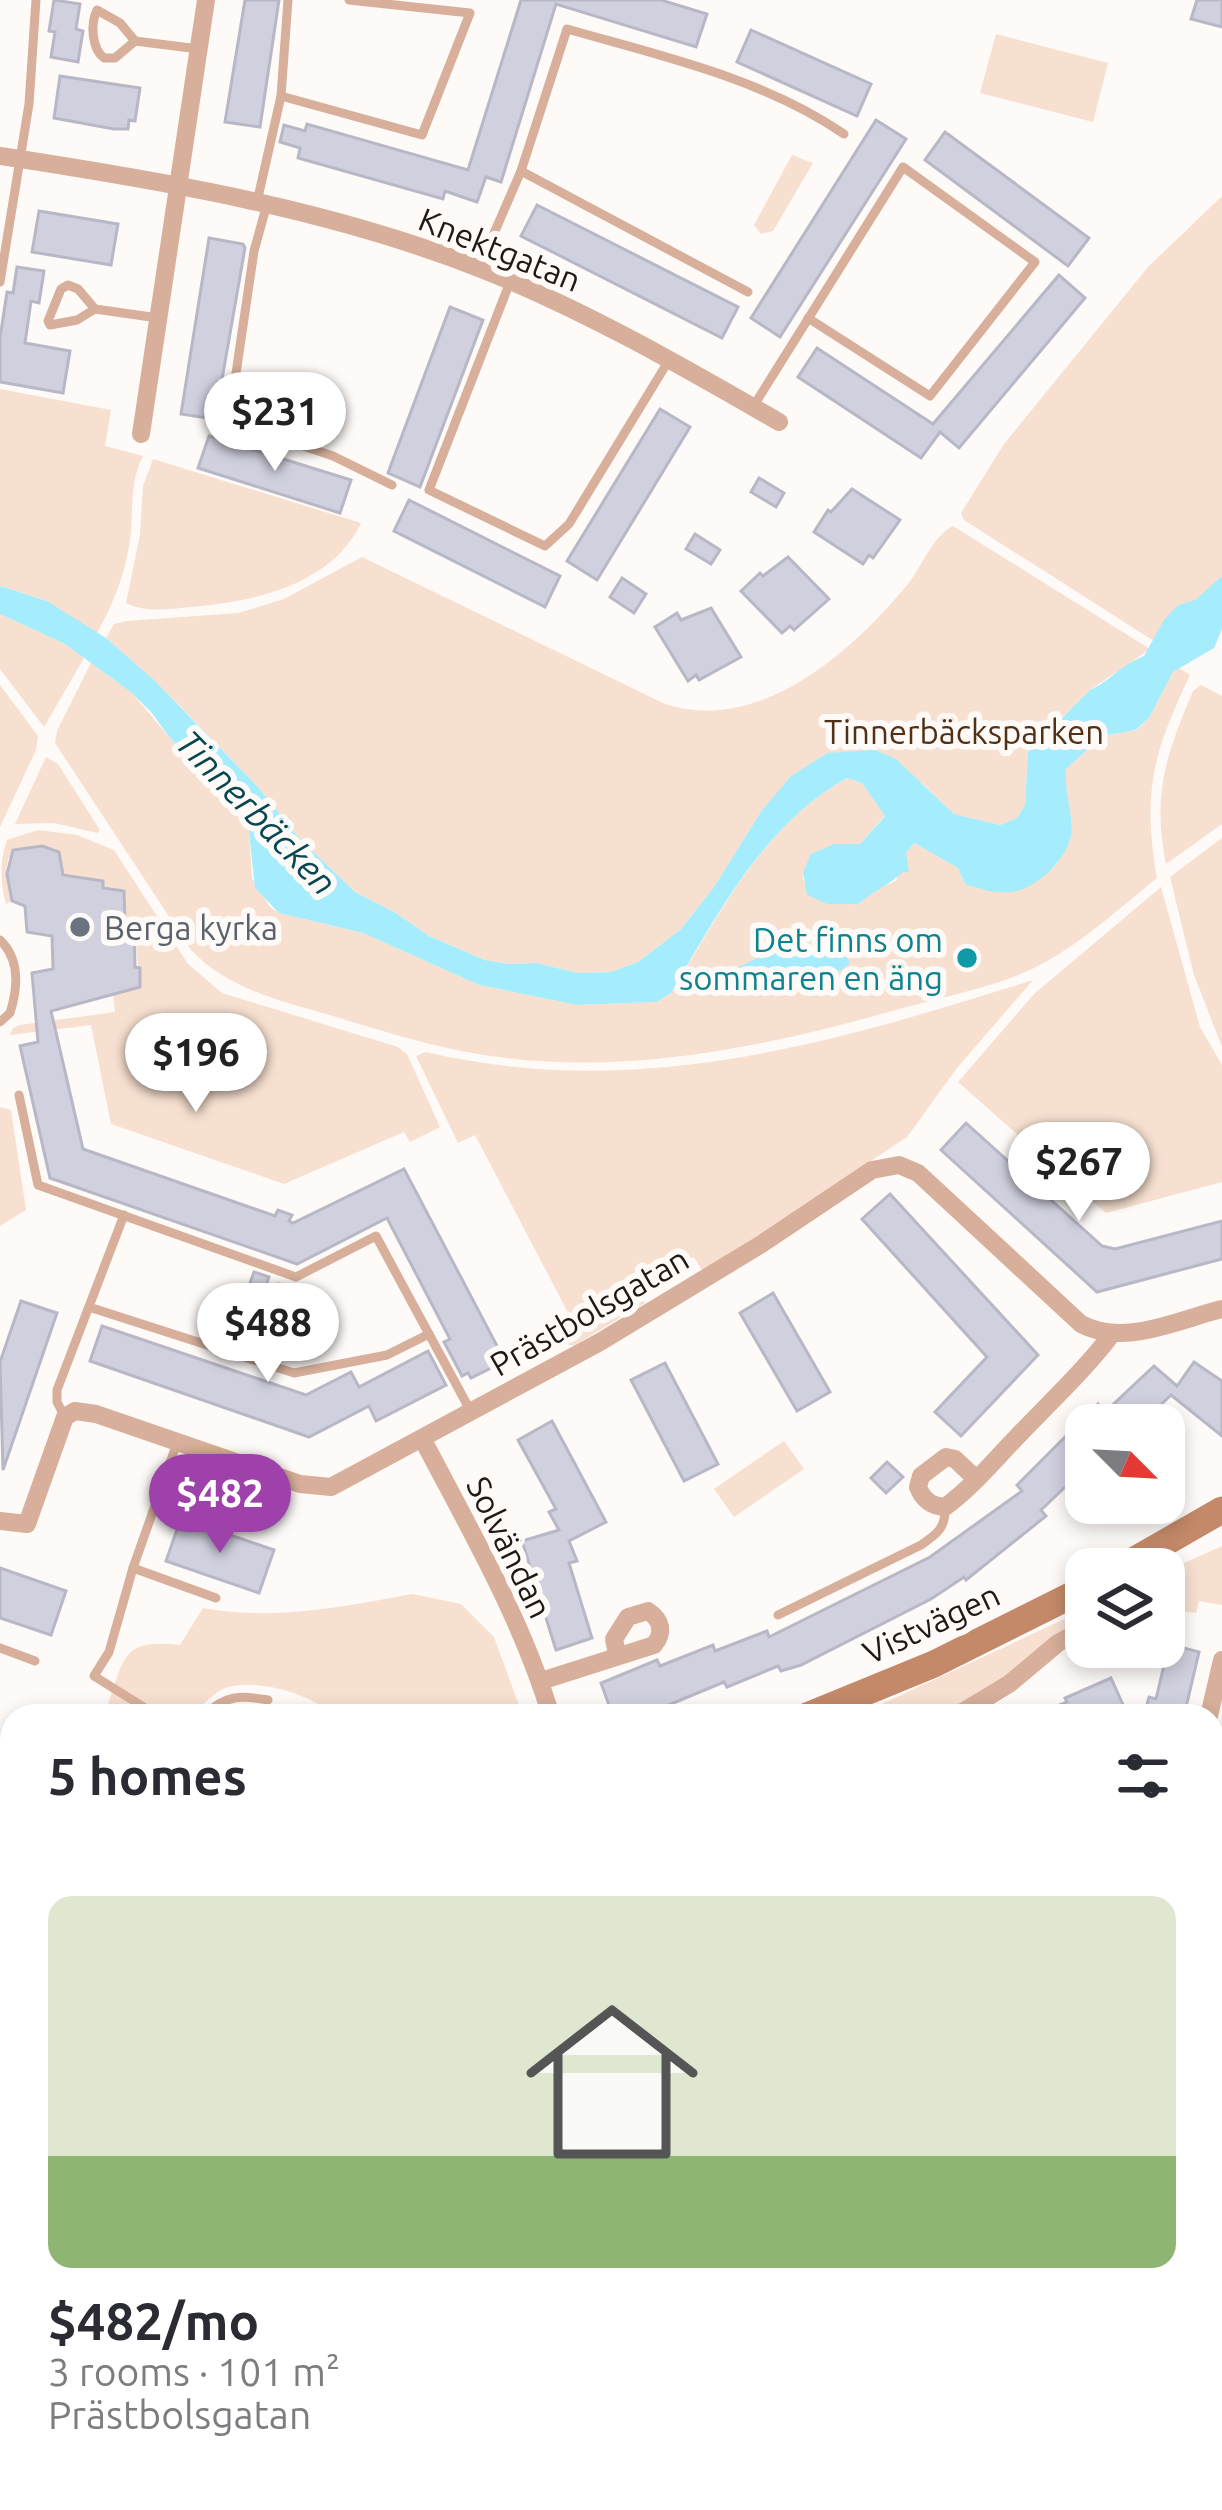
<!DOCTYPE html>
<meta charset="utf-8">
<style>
body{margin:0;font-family:Ubuntu,sans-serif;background:#f2f2f3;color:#2b2b33;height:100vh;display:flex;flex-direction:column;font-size:45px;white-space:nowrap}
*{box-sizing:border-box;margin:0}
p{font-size:39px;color:#7c7c81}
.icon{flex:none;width:66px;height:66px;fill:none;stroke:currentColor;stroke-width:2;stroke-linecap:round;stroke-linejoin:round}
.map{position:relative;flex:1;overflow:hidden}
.side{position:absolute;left:0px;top:1704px;width:1224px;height:807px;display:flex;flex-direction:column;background:#fff;border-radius:36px 36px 0 0;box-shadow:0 6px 18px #0003}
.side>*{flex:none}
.needle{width:78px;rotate:114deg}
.controls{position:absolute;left:1065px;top:1404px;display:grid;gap:24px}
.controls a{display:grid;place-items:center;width:120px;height:120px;border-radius:24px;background:#fff;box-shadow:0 6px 18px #0003;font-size:60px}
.price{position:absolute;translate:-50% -102px;padding:0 27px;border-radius:42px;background:#fff;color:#222;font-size:39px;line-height:78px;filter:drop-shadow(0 3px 6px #0008)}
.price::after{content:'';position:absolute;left:50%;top:72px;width:36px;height:27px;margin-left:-18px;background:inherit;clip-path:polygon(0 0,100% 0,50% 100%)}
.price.current{background:#9e41aa;color:#fff}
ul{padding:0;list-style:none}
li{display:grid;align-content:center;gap:24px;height:636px;padding:0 48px}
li+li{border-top:3px solid #e1e1e2}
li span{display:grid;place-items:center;height:372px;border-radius:24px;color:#555}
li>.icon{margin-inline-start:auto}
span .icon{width:216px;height:216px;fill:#fffc;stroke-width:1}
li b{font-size:51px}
h2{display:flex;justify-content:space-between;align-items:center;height:144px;padding:0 48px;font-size:51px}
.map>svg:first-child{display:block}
</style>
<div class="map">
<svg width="1222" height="2510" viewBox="0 0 1222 2510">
<rect width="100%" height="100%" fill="#fdfaf8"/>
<g fill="#f7e0d0">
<polygon points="996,34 1108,63 1093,122 980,93"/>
<polygon points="792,155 813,163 773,231 761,234 754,225"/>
<polygon points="1222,196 1222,576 1154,641 964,520 961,513 1004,444 1148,267"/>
<path d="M0,389L111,410L105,446L143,456C130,481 133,505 131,532C127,569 115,601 97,633L47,601L0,586Z"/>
<path d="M153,459L361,523C332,585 253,602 191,607C168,609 147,613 126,603L140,535L143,486Z"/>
<path d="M953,526L1150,649L1090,690L1028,751L1025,805L1017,818L1000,825L954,814L922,783L827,753L791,777L762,810L714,887L681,929L638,962L611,972L578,973L536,963L509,964L485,960L429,936L396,913L355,892L300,839L258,787L176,702L106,638L114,624L127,621L239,613L284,599L362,557L665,704C759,735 852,652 908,584C923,565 932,537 953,526Z"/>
<polygon points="0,614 65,644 84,658 44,727 0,669"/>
<path d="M91,663L132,693L171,739L239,807L249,832L252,878L270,907L279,913L363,933L479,985L577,1005L657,1002L671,993C719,915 764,823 847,778L862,783L885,815L860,844H834L805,867L803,879C817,902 833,905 858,904L878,888L896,881L906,853L914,843L958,868L965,884L1036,882C1042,876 1054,869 1059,861C1075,834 1064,797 1066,769L1103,736L1137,730L1149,718L1173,672L1179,668L1190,675C1153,753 1142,792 1157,878C1117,910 1078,947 1032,969C989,989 938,998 892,1011C768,1046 635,1074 506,1058C451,1052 398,1036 346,1020C291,1003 232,993 191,950L55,743L57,731Z"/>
<polygon points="0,685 38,736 36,750 0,827"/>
<path d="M1201,685L1222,696V824L1166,864C1152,794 1166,755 1193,691Z"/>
<polygon points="46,757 58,764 100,830 97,833 54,823 15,824"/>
<path d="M38,830L77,835L114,850L188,964L222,993L398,1047L407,1054L440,1127L410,1142L404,1132L284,1184L111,1124L91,1025L10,1035L13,1028L20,1025L115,1012L113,994L140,987L134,923L125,921L124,892L103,888L102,881L63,875L55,849L42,846L13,850C3,864 6,885 12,901L6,904C0,884 0,858 7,840Z"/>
<polygon points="1222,838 1222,1047 1194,975 1170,877"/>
<polygon points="1161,887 1200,1027 1222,1065 1222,1182 1106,1213 958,1082 1034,994"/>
<path d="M1033,980L957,1068L907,1137L703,1272L694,1257L638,1287L645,1303L575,1345H569L561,1334L575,1326L475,1135L458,1143L416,1056L426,1052C637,1102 833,1043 1033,980Z"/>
<polygon points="0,1107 11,1110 26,1210 0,1226"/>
<polygon points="277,1281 309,1292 292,1336 261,1325"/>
<polygon points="784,1441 804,1469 734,1517 714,1489"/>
<polygon points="1222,1546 1222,1605 1199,1601 1196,1613 1164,1609 1164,1572"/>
<path d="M412,1594L461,1604L494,1637L523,1716H334C312,1694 259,1679 228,1687C211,1692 199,1714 181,1716C154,1720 132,1714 108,1704C125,1655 123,1639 180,1645L203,1608C275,1621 341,1607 412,1594Z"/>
<path d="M1086,1609V1621C1035,1639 982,1709 933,1716C908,1719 881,1716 856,1716Z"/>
<polygon points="111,2499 307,2499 316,2510 119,2510"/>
</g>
<g fill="#a5edfd">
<path d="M1222,576V629L1214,648L1173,672L1149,718L1136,730L1103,736L1066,769C1064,791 1074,817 1071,835C1067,860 1036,889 1012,892C996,894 979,889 965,884L958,868L914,843L906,853L909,872H903C891,883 873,892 858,904H827L807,895L803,872L811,854L834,844H860L885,816L862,783L847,778C765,823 717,915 671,993L657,1002L577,1005L479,985L363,933L279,913L255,888L249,832L239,807L171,739L151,712L132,693L65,644L0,614V586L47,601L106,638L154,680L258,787L300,839L355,892L396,913L429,936L485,960L509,964L536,963L578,973L611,972L638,962L681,929L714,887L762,810L791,776L827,753L875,750L896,759L954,814L1000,825L1017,818L1025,805L1028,752L1090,690C1111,681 1118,666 1144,656L1164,620L1178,605L1195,600Z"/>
<path d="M840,945L850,963C828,983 790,995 760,993L736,978L739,967L771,951Z"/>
</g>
<g fill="#d1d0df" stroke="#b8b7c6" stroke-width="3">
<polygon points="54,0 80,4 76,29 83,31 78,62 51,57 55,32 49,31"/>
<polygon points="245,0 279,0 260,127 225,122"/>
<polygon points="521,0 661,0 707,14 696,47 556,4 501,182 486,177 477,202 445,191 443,199 298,158 300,148 280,142 284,125 305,131 307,124 468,170"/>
<polygon points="1197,0 1222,0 1222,27 1191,19"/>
<polygon points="751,30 871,84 857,116 737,62"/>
<polygon points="60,76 140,88 135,121 129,120 128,129 114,129 54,118"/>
<polygon points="876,120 906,139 780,337 751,318"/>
<polygon points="945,132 1089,238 1068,266 925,160"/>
<polygon points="537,205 738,307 722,338 521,236"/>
<polygon points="39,211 118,224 111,265 32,252"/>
<polygon points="209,238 243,244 245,248 215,419 181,414"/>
<polygon points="17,267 44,271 39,303 31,301 25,343 70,351 63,393 0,382 0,338 7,292 13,293"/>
<polygon points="1059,275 1085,298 959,448 940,432 921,458 798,377 817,348 933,424"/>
<polygon points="450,307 483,320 420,487 388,473"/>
<polygon points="660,409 690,427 597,580 567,561"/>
<polygon points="209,436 351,480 340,513 198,468"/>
<polygon points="759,478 784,493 776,507 751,492"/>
<polygon points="852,489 900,520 873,558 869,555 863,564 814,532 828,510 831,512"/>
<polygon points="409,500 560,576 545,607 394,531"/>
<polygon points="695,534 720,550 711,564 686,549"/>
<polygon points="788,557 829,599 794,630 790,626 782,633 741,591 760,573 763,576"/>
<polygon points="622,578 646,594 634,613 610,597"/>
<polygon points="711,608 741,657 699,680 696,675 688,681 655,627 677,613 681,620"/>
<polygon points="42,846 59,852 63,875 103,881 103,888 124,891 125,921 134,922 135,967 140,968 140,987 51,1011 83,1149 275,1216 278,1210 292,1215 289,1221 293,1223 404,1169 505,1361 471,1378 468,1373 462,1376 444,1342 450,1339 387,1218 297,1264 50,1178 20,1046 38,1042 32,973 53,969 52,936 27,932 25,906 12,901 7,874 13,850"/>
<polygon points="966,1123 1102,1246 1115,1249 1222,1221 1222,1259 1097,1292 941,1150"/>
<polygon points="890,1194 1038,1355 961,1436 935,1412 987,1357 862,1219"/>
<polygon points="254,1272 269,1277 259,1305 244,1300"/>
<polygon points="773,1293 830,1392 797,1411 740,1313"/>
<polygon points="21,1301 57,1313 3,1470 0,1362"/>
<polygon points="102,1326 306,1395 351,1372 359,1387 428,1351 446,1385 376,1421 369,1406 309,1437 90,1361"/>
<polygon points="1194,1362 1222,1381 1222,1436 1171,1395 1140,1425 1086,1425 1086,1467 1041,1510 1046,1516 966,1580 964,1577 931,1599 801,1665 781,1671 778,1666 727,1687 724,1682 642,1716 639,1709 613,1716 601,1683 657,1660 660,1666 713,1645 715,1651 767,1631 769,1637 930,1557 1022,1491 1017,1485 1098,1404 1105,1412 1154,1366 1177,1386"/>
<polygon points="665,1363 718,1464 684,1481 631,1380"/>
<polygon points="552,1421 606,1522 569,1541 577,1561 569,1563 592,1638 556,1650 522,1541 559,1530 549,1512 556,1509 518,1440"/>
<polygon points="887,1462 903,1477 886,1493 871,1478"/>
<polygon points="181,1518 274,1550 259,1593 166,1561"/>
<polygon points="0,1568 66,1591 51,1635 0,1618"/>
<polygon points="1169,1644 1199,1652 1184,1716 1144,1716 1149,1697 1156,1699"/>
<polygon points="1111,1678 1128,1716 1034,1716 1067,1702 1065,1698"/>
</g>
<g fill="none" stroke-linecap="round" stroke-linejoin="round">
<g stroke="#d7af9a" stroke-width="9">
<path d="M135,41L115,58H104C92,49 90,24 97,10L120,23L135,41L199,49"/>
<polyline points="281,96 422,135 470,13 349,0"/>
<polyline points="521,171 748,292"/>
<polyline points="257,202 281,96 288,0"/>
<polyline points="267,204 254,251 229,421 333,456 392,485"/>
<path d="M479,268L521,171L567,29C661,56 762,78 844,134"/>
<polyline points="0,282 29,104 36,0"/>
<polyline points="510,282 429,490 545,546 569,524 669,360"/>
<polyline points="95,309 78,289 68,285 61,289 48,321 50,325 77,320 95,309 158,318"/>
<polyline points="753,407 903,167 1035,262 930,396 808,318"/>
<path d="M0,940C20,959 18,988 10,1013L0,1022"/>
<polyline points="19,1095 38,1185 296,1277 376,1236 470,1410"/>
<polyline points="89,1307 294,1373 387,1355 429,1334"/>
<polyline points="65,1417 57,1402 57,1390 124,1215"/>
<polyline points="133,1568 216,1598"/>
<path d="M778,1615L921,1545C937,1534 946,1528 945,1507"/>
<polyline points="0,1648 35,1661"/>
<polyline points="158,1716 94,1676 109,1652 133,1568 177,1443"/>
<path d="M204,1716C224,1695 241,1695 268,1700"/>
</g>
<g stroke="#d7af9a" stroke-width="18">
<path d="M0,156C163,181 325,208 479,268C583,309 682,366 779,422"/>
<polyline points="141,434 206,0"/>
<path d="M423,1440C470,1530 522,1619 551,1716"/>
<path d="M976,1479L955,1459L946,1457L921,1476L918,1487C923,1500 931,1506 945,1507C971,1488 992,1463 1014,1440C1047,1405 1083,1372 1112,1334"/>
<path d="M0,1521L27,1524L65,1417L75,1411L96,1414L300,1484L331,1487L600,1342L760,1245L872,1170L899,1165L918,1173L1081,1324C1124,1347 1177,1320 1222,1309"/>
<path d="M541,1681L654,1645C664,1633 662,1620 648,1611L628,1617L614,1639L617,1654"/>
<polyline points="956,1716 1009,1684 1058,1643 1076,1633"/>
<polyline points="1209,1716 1222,1660"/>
<polyline points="1212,1815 1222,1847"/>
<polyline points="0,2025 12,2020"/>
<polyline points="0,2308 12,2304"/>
<polyline points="1212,2446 1222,2441"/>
<polyline points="688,2499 689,2510"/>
<polyline points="1187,2499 1191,2510"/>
<polyline points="1065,2510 1090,2499"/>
</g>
<g stroke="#c38969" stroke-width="27">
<polyline points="1119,1569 1222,1510"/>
<polyline points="807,1716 934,1664 1086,1588"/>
<polyline points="0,1932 12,1930"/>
</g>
</g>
<circle fill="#6b7280" stroke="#fdfaf8" stroke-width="4.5" cx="80" cy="927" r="12"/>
<circle fill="#0f9aa8" stroke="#fdfaf8" stroke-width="4.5" cx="967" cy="958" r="12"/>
<g text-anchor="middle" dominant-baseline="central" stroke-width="12" stroke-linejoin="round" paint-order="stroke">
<g font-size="33" fill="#1e1915" stroke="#fdfaf8">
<text transform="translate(500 249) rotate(22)">Knektgatan</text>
<text transform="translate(589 1311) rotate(-30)">Prästbolsgatan</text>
<text transform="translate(510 1547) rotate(64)">Solvändan</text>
<text transform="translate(931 1623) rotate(-25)">Vistvägen</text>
</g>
<g font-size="33" fill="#513016" stroke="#fdfaf8">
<text x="964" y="731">Tinnerbäcksparken</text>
</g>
<g font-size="33" fill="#5b616d" stroke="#fdfaf8" text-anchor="start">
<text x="104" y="927">Berga kyrka</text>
</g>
<g font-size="33" fill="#0d838f" stroke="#fdfaf8" text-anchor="end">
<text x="943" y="939">Det finns om<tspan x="943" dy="38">sommaren en äng</tspan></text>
</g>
<g font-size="36" font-style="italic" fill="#064752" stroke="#fdfaf8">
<text transform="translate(257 812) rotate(46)">Tinnerbäcken</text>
</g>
</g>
</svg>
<div class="controls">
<a><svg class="needle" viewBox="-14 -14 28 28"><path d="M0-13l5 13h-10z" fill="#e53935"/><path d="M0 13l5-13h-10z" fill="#7c7c81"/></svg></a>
<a><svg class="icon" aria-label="layers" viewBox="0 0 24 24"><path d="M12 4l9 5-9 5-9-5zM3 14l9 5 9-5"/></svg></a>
</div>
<b class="price" style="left:275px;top:474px">$231</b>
<b class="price" style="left:196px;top:1115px">$196</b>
<b class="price" style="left:1079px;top:1224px">$267</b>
<b class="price" style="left:268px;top:1385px">$488</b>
<b class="price current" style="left:220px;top:1556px">$482</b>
<section class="side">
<h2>5 homes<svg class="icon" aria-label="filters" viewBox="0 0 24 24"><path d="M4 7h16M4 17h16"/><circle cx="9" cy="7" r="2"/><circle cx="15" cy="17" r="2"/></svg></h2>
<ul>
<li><span style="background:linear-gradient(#dfe7d0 70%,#8fb573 0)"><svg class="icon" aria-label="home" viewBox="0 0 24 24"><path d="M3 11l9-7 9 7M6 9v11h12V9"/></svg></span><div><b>$482/mo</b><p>3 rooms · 101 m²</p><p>Prästbolsgatan</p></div></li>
</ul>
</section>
</div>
